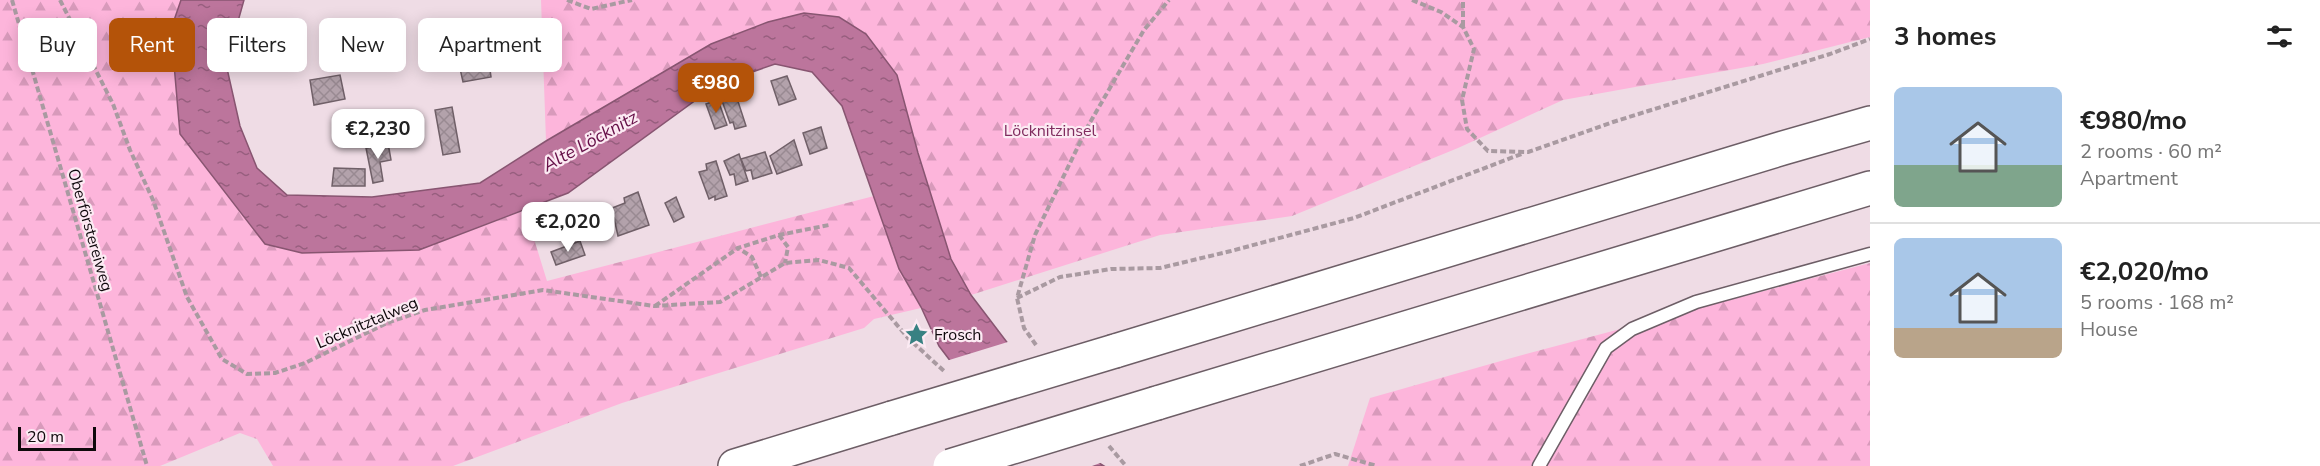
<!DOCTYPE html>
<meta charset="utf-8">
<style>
body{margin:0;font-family:"Nunito Sans",sans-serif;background:#f2f2f2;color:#222;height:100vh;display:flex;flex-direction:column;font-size:22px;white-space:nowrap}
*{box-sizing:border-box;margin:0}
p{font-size:20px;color:#767676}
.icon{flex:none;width:33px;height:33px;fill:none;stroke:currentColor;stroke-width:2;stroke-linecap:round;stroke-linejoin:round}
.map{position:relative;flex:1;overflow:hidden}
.panel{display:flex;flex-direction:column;background:#fff;width:450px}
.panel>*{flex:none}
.guide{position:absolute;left:18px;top:18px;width:570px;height:54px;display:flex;gap:12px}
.scale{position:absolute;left:18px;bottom:15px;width:78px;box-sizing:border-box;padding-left:6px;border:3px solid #0f090c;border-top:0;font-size:16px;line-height:21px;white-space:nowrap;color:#0f090c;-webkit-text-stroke:4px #fceaf3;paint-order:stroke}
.price{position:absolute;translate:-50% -51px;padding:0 14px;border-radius:12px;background:#fff;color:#222;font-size:20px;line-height:39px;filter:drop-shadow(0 2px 3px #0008)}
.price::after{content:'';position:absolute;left:50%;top:36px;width:18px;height:14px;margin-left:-9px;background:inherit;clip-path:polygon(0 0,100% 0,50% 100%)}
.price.on{background:#b45309;color:#fff}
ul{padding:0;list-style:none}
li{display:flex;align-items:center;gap:18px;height:150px;padding:0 24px}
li+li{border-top:2px solid #e0e0e0}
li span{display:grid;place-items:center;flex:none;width:168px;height:120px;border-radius:9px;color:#555}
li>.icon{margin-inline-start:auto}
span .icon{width:72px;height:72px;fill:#fffc;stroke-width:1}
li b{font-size:26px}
h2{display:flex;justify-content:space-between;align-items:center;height:72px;padding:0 24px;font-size:26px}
.chip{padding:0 21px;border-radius:9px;background:#fff;box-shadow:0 3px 15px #0003;font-size:21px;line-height:54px}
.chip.on{background:#b45309;color:#fff}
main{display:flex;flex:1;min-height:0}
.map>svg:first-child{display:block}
</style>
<main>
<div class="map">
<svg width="1870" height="466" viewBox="0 0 1870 466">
<defs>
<pattern id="forest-firs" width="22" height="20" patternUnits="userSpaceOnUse" patternTransform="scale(1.5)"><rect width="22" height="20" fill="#fdb5db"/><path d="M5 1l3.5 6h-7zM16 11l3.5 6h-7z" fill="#d89abb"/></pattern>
<pattern id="water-ripples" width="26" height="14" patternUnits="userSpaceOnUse" patternTransform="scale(1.5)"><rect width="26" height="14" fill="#bc759c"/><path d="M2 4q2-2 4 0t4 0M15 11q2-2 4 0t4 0" fill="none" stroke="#975e7e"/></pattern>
<pattern id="building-cross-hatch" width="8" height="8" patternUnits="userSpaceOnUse" patternTransform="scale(1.5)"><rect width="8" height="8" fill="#b3a2ab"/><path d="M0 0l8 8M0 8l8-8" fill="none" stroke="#998a92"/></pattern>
</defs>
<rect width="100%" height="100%" fill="#efdce5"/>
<g fill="url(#forest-firs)">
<polygon points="0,0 181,0 171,29 265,244 419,250 525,210 547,281 874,196 899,269 921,308 874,319 864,328 622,403 453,466 273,466 257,439 240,433 160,466 0,466"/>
<polygon points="541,0 1870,0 1870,37 1763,64 1563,100 1458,148 1292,216 1160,235 971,295 951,259 918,153 897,76 768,22 711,44 546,141"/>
<polygon points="1870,263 1870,466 1348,466 1370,398 1515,357"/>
</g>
<polygon fill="url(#water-ripples)" stroke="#885571" stroke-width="1.5" points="181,0 244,0 226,64 240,126 257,168 287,195 372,197 480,183 546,141 711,44 768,22 804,13 839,17 866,34 897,75 918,153 951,259 971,295 1099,463 1104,466 1030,466 939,346 921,307 899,269 842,106 812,72 775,64 718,84 568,193 419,250 302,253 265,244 180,134 171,29"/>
<polygon fill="#efdce5" points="1011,341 1101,461 1103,462 1092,466 1026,466 946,361"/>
<g fill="url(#building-cross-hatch)" stroke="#706068" stroke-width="1.5">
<polygon points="486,41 491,77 463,82 455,46"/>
<polygon points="340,75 345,99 314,105 310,80"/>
<polygon points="787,76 796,99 779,105 771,81"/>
<polygon points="732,83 746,126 735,129 733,122 730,123 717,87"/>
<polygon points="718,100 727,125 715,129 706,104"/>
<polygon points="452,107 460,152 443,155 435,110"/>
<polygon points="407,118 410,136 385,140 381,121"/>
<polygon points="821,127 827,148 810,154 803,133"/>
<polygon points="794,140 802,165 777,174 770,156"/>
<polygon points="388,143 391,160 380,162 383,181 373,183 366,148"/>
<polygon points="765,152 772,173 753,179 751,170 746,171 741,159"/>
<polygon points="739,154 748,181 736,185 734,174 730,175 724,161"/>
<polygon points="716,161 727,196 715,200 715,196 709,199 699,172 707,170 706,164"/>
<polygon points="334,168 365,169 365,186 332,186"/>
<polygon points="638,192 649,225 618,236 614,218 610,219 607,210 625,203 624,198"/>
<polygon points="676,197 684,217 674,222 665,203"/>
<polygon points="580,241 585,255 556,265 551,252"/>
</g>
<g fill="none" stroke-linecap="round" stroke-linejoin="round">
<defs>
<polyline id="lane" points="1539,466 1606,348 1632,329 1696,302 1870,254"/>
<g id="highway">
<polyline points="1115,351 1783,148 1870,123"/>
<polyline points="1157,403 1870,188"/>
<polyline points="735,466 892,418"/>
</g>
</defs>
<use href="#lane" stroke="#6d5e66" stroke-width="15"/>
<use href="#highway" stroke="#6d5e66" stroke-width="36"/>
<g stroke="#a99aa1" stroke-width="4" stroke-dasharray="6 3" stroke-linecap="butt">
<polyline points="12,0 147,466"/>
<polyline points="60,0 113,104 130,150 153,200 187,297 222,359 247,374 275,373 305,363 387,323 425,310 543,290 654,306 720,302 785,263 819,260 849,268 908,338 945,372"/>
<polyline points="567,0 591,9 632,0"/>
<polyline points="1412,0 1441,12 1463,27 1474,49 1462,100 1467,129 1488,151 1528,152 1613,122 1830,54 1870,39"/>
<polyline points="1463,26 1463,0"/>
<polyline points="779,235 788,247 785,263"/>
<polyline points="761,277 752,257 738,248 779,235 829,225"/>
<polyline points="1017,298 1060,277 1111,269 1160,268 1231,251 1354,218 1524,153"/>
<polyline points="655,306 738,248"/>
<polyline points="1036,345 1024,328 1017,298 1035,235 1088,126 1118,74 1144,30 1169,0"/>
<polyline points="1109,446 1126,466"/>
<polyline points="1300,466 1335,454 1377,466"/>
</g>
<use href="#lane" stroke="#fff" stroke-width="12"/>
<use href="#highway" stroke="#fff" stroke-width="33"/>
<defs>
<g id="highway-bridge">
<polyline points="892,418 1115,351"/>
<polyline points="950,466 1157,403"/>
</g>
</defs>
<use href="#highway-bridge" stroke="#6d5e66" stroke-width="36" stroke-linecap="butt"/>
<use href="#highway-bridge" stroke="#fff" stroke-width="33"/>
</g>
<defs>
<symbol id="sight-bare" viewBox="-9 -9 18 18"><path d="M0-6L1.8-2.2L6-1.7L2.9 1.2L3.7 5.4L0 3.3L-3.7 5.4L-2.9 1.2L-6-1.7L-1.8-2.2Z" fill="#388182" stroke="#fceaf3" stroke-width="2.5" paint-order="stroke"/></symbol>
</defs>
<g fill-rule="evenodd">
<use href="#sight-bare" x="900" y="318" width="33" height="33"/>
</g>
<g text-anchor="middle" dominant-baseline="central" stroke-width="4.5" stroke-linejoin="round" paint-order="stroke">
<g font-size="16" fill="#802c5f" stroke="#fceaf3">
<text x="1050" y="131">Löcknitzinsel</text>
</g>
<g font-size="16" fill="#0f090c" stroke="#fceaf3">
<text transform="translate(90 230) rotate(74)">Oberförstereiweg</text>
<text transform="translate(367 323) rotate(-23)">Löcknitztalweg</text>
</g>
<g font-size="16" fill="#0f090c" stroke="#fceaf3" text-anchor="start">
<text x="934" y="335">Frosch</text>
</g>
<g font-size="18" font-style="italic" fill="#650f47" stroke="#fceaf3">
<text transform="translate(590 141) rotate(-29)">Alte Löcknitz</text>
</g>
</g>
</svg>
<div class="scale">20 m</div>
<b class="price on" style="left:716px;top:114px">€980</b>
<b class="price" style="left:378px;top:160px">€2,230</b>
<b class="price" style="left:568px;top:253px">€2,020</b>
<div class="guide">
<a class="chip">Buy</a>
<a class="chip on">Rent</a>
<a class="chip">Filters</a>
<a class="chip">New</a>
<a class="chip">Apartment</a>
</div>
</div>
<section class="panel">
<h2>3 homes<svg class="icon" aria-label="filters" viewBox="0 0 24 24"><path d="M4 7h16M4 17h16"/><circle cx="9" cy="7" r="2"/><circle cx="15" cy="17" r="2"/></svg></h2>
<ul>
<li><span style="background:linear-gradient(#a9c7e8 65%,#7fa58c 0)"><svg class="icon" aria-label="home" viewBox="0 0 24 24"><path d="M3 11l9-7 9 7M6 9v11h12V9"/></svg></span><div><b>€980/mo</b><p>2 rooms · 60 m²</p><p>Apartment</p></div></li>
<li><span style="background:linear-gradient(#a9c7e8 75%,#b9a48a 0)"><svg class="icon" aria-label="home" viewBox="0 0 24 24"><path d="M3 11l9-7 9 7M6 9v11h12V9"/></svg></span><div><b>€2,020/mo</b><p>5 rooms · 168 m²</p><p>House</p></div></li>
</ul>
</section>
</main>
